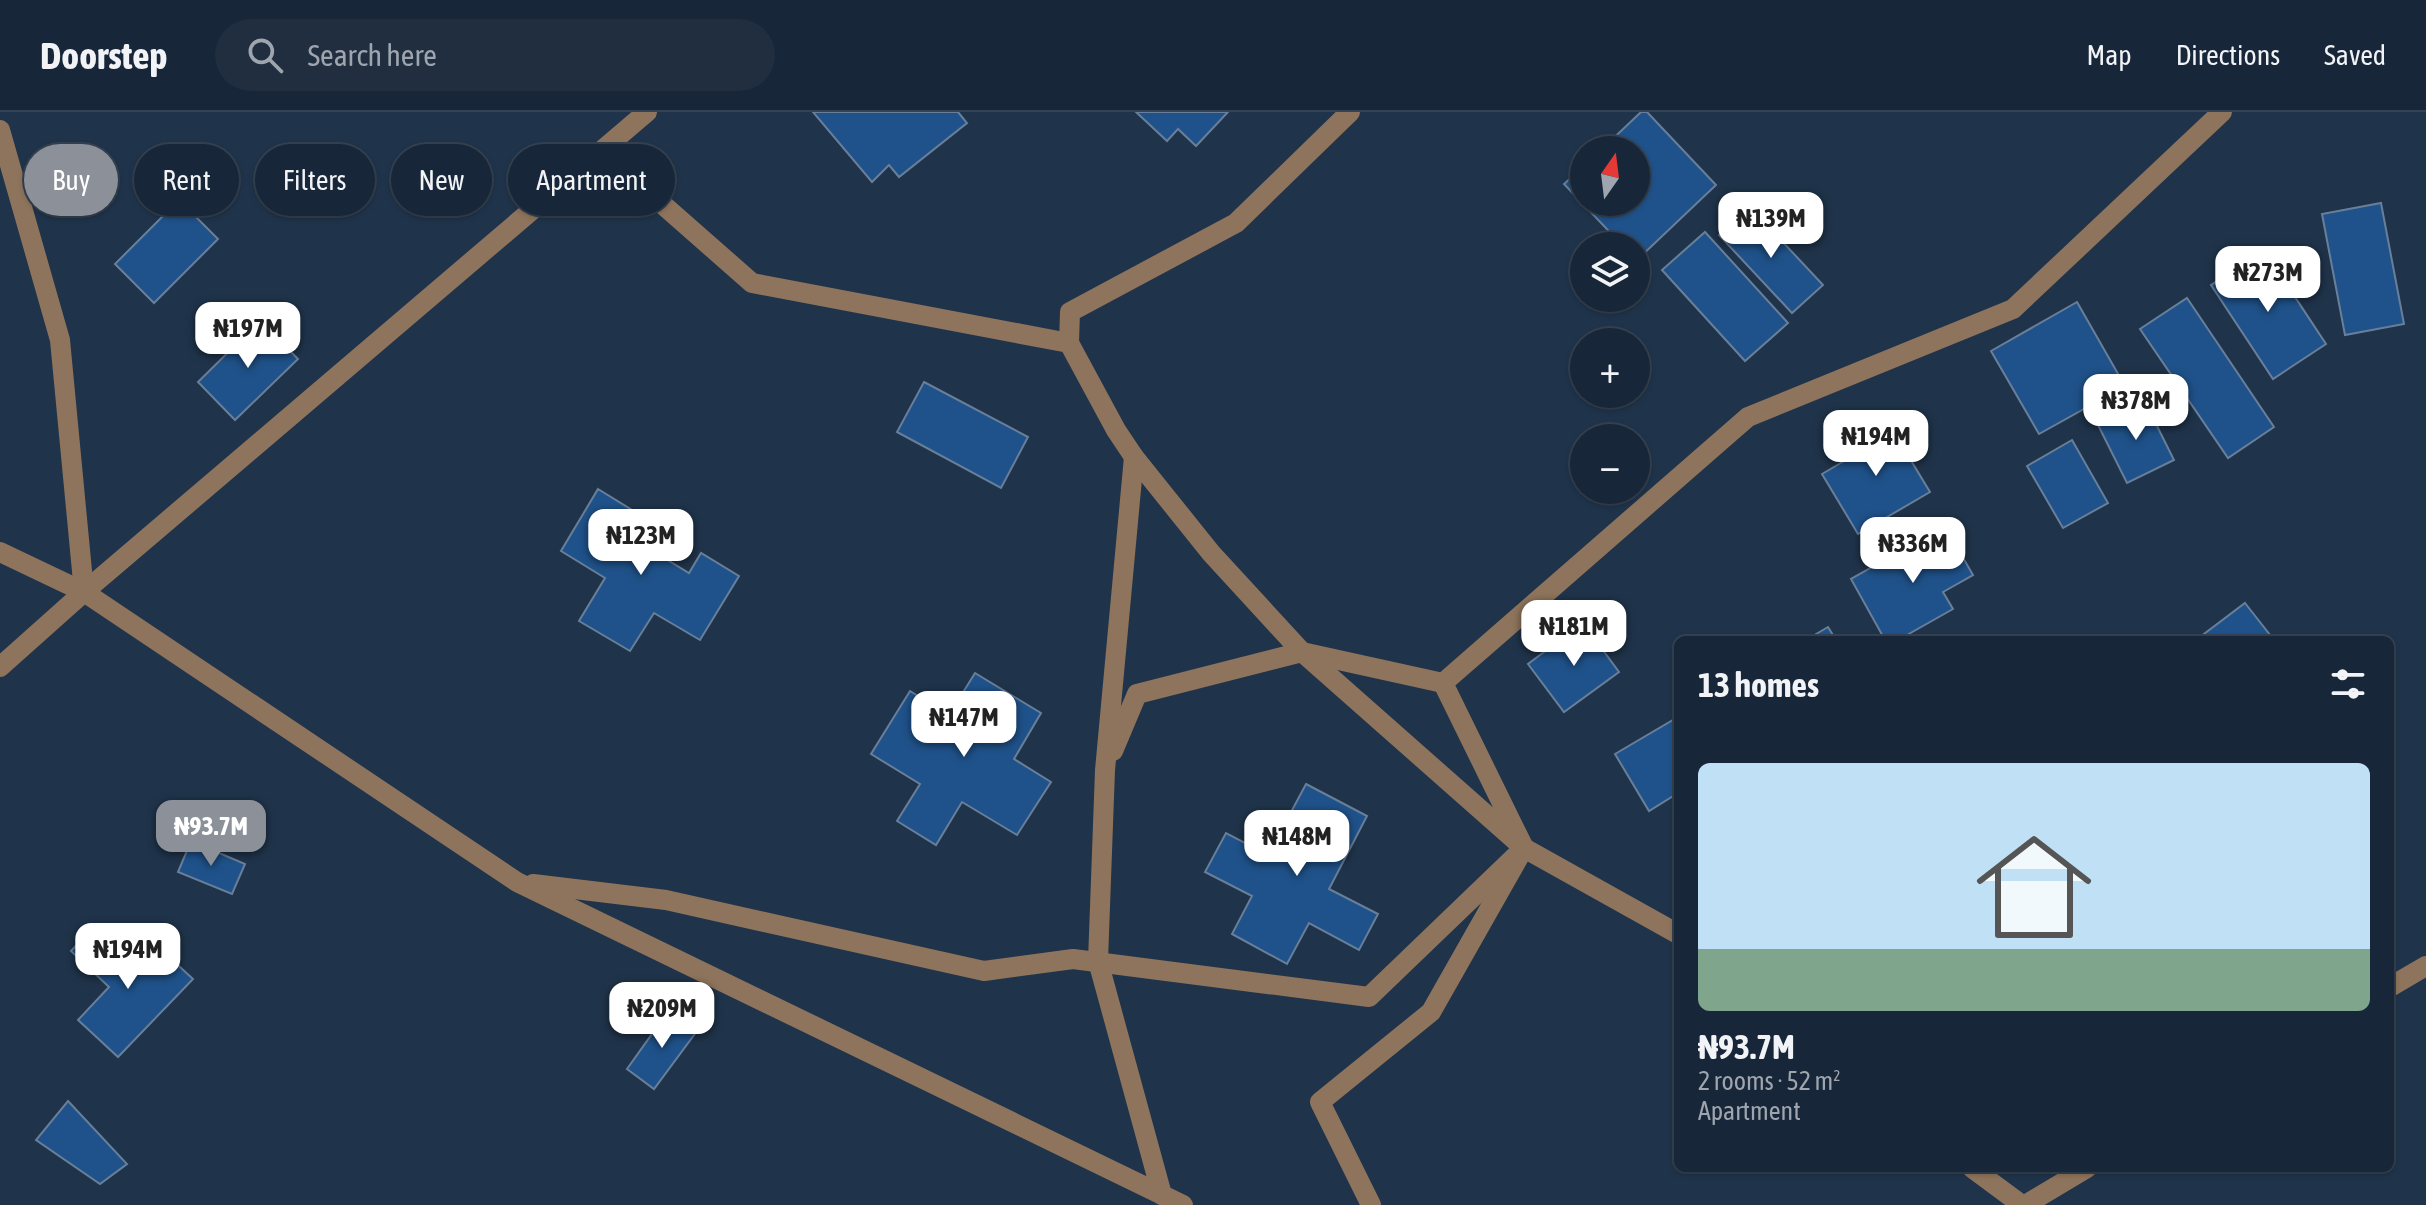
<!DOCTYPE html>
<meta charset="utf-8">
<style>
body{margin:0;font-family:"Asap Condensed",sans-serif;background:#202e40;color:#f1f3f6;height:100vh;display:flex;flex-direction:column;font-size:30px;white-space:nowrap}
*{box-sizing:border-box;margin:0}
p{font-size:26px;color:#9ea5ae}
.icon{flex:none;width:44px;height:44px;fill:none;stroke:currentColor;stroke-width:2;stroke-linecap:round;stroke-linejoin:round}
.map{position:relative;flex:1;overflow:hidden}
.details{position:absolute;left:1674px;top:524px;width:720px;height:536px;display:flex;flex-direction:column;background:#172638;border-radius:12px;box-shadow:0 2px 6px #0004,0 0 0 2px #364353}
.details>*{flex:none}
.guide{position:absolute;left:24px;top:32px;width:760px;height:72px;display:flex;gap:16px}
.needle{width:52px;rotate:14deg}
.tools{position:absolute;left:1570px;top:24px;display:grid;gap:16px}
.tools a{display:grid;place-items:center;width:80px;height:80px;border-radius:50%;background:#172638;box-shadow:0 2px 6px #0004,0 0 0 2px #364353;font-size:40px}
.price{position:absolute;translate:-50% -68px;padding:0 18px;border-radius:16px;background:#fff;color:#222;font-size:26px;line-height:52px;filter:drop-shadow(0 2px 4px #0008)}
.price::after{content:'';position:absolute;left:50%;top:48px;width:24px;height:18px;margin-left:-12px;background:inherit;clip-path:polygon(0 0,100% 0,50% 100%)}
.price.active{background:#8c9099;color:#fff}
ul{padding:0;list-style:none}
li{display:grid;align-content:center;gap:16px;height:424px;padding:0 24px}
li+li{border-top:2px solid #364353}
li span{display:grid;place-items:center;height:248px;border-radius:12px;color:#555}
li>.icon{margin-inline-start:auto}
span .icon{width:144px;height:144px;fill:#fffc;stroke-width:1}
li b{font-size:34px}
h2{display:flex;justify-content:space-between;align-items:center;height:96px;padding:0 24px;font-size:34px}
.tag{padding:0 28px;border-radius:36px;background:#172638;box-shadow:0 2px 6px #0004,0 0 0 2px #364353;font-size:28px;line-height:72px}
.tag.active{background:#8c9099;color:#fff}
header{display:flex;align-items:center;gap:48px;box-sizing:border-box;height:112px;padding:0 40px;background:#172638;border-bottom:2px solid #364353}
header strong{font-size:38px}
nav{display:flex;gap:44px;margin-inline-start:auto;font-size:28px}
.search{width:560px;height:72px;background:#202e40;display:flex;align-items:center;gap:20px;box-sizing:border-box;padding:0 28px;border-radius:44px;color:#9ea5ae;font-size:30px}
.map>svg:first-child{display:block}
</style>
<header>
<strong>Doorstep</strong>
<div class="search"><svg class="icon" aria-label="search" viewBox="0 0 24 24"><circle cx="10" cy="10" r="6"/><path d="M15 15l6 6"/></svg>Search here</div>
<nav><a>Map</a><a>Directions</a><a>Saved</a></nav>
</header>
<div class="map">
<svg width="2426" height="1093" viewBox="0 0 2426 1093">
<rect width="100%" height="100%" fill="#1f334a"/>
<g fill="#1f528a" stroke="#697f99" stroke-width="2">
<polygon points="813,0 958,0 967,11 899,65 889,53 872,70"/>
<polygon points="1136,0 1228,0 1196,34 1178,17 1167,29"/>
<polygon points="1641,0 1647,0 1716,73 1637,148 1636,134 1623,134 1564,72 1584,54 1584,90 1636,90 1636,38 1601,38"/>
<polygon points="179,88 218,127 154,191 115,152"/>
<polygon points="2381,91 2404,212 2345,223 2322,102"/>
<polygon points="1750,95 1823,173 1792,201 1719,123"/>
<polygon points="1705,120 1788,211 1745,249 1662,158"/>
<polygon points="2264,138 2326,232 2273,267 2211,173"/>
<polygon points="2187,186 2274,315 2228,346 2140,217"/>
<polygon points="2077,190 2125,274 2039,322 1991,239"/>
<polygon points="260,209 298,247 235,308 198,270"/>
<polygon points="924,270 1028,325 1001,376 897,320"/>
<polygon points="2144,288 2174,348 2127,371 2097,311"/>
<polygon points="1884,304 1930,380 1858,422 1822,362 1863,338 1854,322"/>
<polygon points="2072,328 2108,391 2063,416 2027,354"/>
<polygon points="598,377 650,409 638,430 689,461 701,441 739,464 700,528 654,501 630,539 579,509 605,466 561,439"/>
<polygon points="1945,414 1973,463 1943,480 1953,497 1898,528 1885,528 1851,467"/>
<polygon points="2245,491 2274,528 2196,528"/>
<polygon points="1583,511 1619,560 1564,600 1528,552"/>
<polygon points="1828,515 1836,528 1806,528"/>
<polygon points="975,561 1041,601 1014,647 1051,670 1017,723 962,690 936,733 897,709 920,672 871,642 910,579 949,603"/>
<polygon points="1678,605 1678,681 1649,699 1615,642"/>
<polygon points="1306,672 1367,704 1329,777 1378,802 1359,838 1309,811 1287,852 1232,822 1252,784 1205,760 1226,721 1268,743"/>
<polygon points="191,729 245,752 232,782 178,760"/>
<polygon points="91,818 131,855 154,831 193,867 118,945 78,908 109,875 71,839"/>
<polygon points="669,898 697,919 654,977 627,957"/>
<polygon points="68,989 127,1052 100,1072 36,1028"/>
</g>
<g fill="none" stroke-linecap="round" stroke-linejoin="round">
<g stroke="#8e745c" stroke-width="20">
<polyline points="0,18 60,228 84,480"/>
<polyline points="603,40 752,171 1069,231 1116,318 1134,345 1211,441 1302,540 1516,729"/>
<polyline points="1069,231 1070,200 1236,111 1350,0"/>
<polyline points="1134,345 1105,658 1098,849 1162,1083"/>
<polyline points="0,440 84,480 517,770 1183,1093"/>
<polyline points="0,555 84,480 647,0"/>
<polyline points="1113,639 1137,582 1302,540 1443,571"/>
<polyline points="533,772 666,788 984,859 1073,847 1369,885 1524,736 1678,822"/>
<polyline points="2390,875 2426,854"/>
<polyline points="1972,1056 2022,1093"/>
<polyline points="1371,1093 1320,990 1431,900 1524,736 1443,571 1748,305 2013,197 2222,0"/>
<polyline points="2025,1093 2087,1056"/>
</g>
</g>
</svg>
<div class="tools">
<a><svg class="needle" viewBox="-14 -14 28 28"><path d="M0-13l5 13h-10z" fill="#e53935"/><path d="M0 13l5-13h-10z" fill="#9ea5ae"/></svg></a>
<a><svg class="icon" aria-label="layers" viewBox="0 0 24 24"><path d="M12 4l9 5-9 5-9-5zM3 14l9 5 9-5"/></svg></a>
<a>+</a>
<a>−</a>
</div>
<b class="price" style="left:1771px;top:148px">₦139M</b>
<b class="price" style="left:2268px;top:202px">₦273M</b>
<b class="price" style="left:248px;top:258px">₦197M</b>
<b class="price" style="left:2136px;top:330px">₦378M</b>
<b class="price" style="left:1876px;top:366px">₦194M</b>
<b class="price" style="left:641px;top:465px">₦123M</b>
<b class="price" style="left:1913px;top:473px">₦336M</b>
<b class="price" style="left:1574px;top:556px">₦181M</b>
<b class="price" style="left:964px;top:647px">₦147M</b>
<b class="price active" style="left:211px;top:756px">₦93.7M</b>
<b class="price" style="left:1297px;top:766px">₦148M</b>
<b class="price" style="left:128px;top:879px">₦194M</b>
<b class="price" style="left:662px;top:938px">₦209M</b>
<div class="guide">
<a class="tag active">Buy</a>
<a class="tag">Rent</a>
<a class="tag">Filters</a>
<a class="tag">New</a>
<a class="tag">Apartment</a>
</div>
<section class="details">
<h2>13 homes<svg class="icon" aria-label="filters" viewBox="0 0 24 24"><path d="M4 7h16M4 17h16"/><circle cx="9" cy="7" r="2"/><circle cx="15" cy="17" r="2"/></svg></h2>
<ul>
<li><span style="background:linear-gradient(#bfe0f5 75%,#7fa58c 0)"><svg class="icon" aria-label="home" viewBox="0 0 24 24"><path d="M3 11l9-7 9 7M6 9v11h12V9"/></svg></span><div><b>₦93.7M</b><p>2 rooms · 52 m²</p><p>Apartment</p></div></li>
</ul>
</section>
</div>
